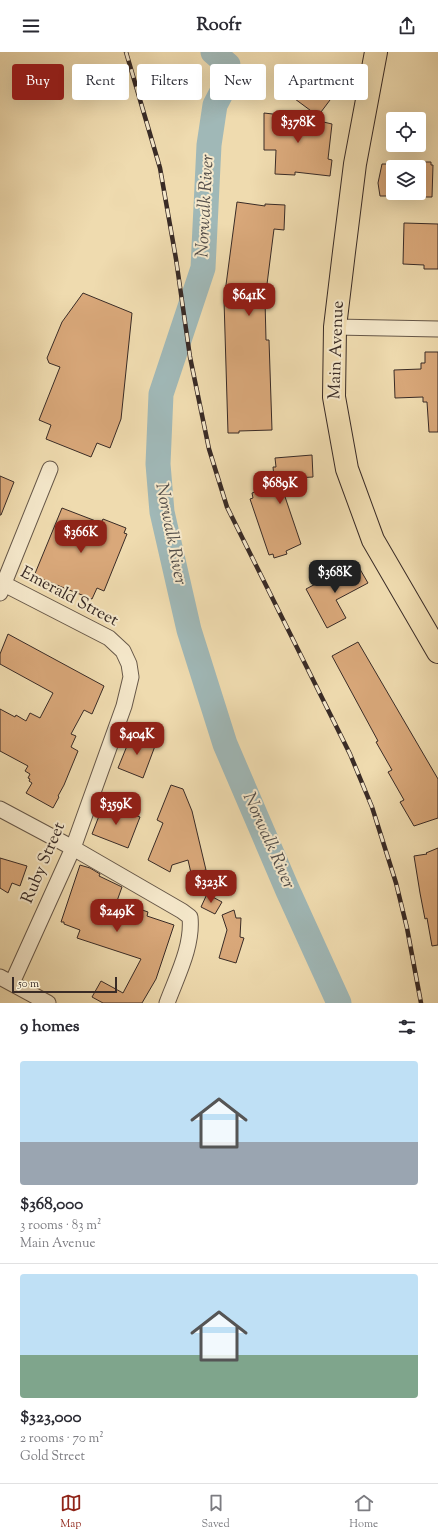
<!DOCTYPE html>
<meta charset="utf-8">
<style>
body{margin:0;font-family:"Sorts Mill Goudy",serif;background:#f7f7f7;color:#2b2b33;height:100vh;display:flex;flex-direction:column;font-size:15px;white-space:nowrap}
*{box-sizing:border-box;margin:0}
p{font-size:13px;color:#7c7c81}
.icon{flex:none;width:22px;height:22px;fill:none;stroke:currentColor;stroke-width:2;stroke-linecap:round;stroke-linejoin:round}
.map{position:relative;height:951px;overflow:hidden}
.details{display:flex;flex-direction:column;background:#fff;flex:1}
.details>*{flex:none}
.top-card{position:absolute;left:12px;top:12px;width:414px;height:36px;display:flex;gap:8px}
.controls{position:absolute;left:386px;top:60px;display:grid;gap:8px}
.controls a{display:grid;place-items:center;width:40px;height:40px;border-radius:4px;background:#fff;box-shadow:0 4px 16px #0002;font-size:20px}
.scale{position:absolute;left:12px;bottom:10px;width:105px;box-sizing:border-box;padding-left:4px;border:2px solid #392b26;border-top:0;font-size:11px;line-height:14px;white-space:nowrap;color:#392b26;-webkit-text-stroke:3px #f5e8cb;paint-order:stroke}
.price{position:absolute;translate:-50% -34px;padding:0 9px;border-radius:8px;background:#8f2418;color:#fff;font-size:13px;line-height:26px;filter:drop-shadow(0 1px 2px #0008)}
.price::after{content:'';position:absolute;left:50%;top:24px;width:12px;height:9px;margin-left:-6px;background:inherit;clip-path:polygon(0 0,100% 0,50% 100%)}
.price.active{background:#222;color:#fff}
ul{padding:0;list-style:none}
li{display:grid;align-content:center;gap:8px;height:212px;padding:0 20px}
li+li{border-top:1px solid #e1e1e2}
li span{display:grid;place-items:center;height:124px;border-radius:4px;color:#555}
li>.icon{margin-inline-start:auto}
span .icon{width:72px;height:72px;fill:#fffc;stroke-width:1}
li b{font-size:17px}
h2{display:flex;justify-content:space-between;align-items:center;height:48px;padding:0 20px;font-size:17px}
.pill{padding:0 14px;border-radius:4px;background:#fff;box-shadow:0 4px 16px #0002;font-size:14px;line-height:36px}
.pill.active{background:#8f2418;color:#fff}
header{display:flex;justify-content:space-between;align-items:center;height:52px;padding:0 20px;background:#fff;font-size:18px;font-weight:800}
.menu{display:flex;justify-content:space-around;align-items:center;height:56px;border-top:1px solid #e1e1e2;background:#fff;font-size:11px;color:#7c7c81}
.menu a{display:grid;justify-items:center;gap:2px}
.menu .active{color:#8f2418}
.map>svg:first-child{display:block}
</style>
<header><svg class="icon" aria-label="menu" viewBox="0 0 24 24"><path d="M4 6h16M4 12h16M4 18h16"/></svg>Roofr<svg class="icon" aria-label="share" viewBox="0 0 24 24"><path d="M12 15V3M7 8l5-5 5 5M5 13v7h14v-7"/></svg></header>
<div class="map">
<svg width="438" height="951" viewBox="0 0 438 951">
<rect width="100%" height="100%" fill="#efdbaf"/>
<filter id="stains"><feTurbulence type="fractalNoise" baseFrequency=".005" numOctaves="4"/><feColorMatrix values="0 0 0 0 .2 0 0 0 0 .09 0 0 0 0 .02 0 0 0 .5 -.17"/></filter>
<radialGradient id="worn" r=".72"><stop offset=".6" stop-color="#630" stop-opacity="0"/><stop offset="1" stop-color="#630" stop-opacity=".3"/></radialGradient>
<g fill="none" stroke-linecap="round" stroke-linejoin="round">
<polyline stroke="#a0b8b7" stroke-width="25" points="213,0 228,13 227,30 215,53 209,93 203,216 161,342 158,412 162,460 189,578 225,692 288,839 339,951"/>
</g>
<g fill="#d9a87a" stroke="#392b26">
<polygon points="307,31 330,48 318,64 295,47"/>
<polygon points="264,61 316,67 315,68 332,72 328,107 332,108 330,124 295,120 295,123 275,122 276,98 264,98"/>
<polygon points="419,110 431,110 431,113 433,113 432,145 419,145"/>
<polygon points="382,112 393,112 393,144 380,144 378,131"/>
<polygon points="237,150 265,154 265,152 285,153 284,178 274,177 265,248 266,288 269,288 272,378 239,379 239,381 228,381 224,248"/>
<polygon points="404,171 438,172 438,217 424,217 424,213 403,212"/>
<polygon points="83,241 132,261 121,367 110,396 97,391 91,405 46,387 51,373 39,368 60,315 49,311 47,306 62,270"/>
<polygon points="425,300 438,300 438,380 429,380 427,350 423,350 423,345 395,346 394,318 421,317 421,311 425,311"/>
<polygon points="312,403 313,425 279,427 301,492 286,499 287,502 274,506 273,502 269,503 250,447 253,446 252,441 266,436 265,426 274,425 273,415 276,415 275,406"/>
<polygon points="0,424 14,430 1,463 0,463"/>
<polygon points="62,456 101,471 103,467 126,476 124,481 127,482 104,539 97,536 92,547 34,524"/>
<polygon points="357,512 368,531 336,548 346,566 327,576 306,537 325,527 326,529"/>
<polygon points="8,582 104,634 92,662 84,658 71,682 76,684 71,695 78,699 64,733 58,744 59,745 53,756 26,741 32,731 29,729 30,727 28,726 30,722 25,719 28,714 0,699 0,657 15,665 16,663 26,669 30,661 40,666 53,641 0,612 0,602"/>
<polygon points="358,590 438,727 438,766 414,774 400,750 404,748 388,720 392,718 376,690 378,689 332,604"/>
<polygon points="139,681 150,686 152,687 150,692 155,694 143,726 118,716 131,684 137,687"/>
<polygon points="171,733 183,737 192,759 206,818 191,821 188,808 172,813 170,820 148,808 163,771 157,768"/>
<polygon points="104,751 140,765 128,796 92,782"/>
<polygon points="438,796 438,893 432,894 427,866 425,867 420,841 414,804 427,802 426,801"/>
<polygon points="0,806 27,814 20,834 12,831 8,841 0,836"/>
<polygon points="80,813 90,816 100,822 99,824 122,835 117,849 148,860 147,864 174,873 156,927 142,951 103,951 92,945 101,929 123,941 141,907 77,886 80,878 64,872 64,870 61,870"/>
<polygon points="207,842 222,850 215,862 201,855"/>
<polygon points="234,858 236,866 241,866 240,885 244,886 236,911 219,906 227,878 222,863"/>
</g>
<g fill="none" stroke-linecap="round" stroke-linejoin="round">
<defs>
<g id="street">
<polyline points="335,275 438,277"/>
<polyline points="4,532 109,586 123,599 129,612 131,625 124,654 73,796 12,931"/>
<polyline points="0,541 50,417"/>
<path d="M0,757L73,796L182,859L190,865C193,894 177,924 167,951"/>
<polyline points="0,925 48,951"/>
</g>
<polyline id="primary" points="376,0 355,112 344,200 335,275 334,345 347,417 373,488 438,600"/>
</defs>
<use href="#street" stroke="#665748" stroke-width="17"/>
<use href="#primary" stroke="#392b26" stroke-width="24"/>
<use href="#street" stroke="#f5e8cb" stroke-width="15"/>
<use href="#primary" stroke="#efdbaf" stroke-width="22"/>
<defs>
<polyline id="rail" points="126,0 160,116 176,207 190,305 209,397 227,455 350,702 372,755 396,831 407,876 421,951"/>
</defs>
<use href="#rail" stroke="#392b26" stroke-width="4.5"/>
<use href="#rail" stroke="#f5e8cb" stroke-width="3" stroke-dasharray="9" stroke-linecap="butt"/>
</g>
<g text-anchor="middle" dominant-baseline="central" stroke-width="4" stroke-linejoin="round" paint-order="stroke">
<g font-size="17" fill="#392b26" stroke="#f5e8cb">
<text transform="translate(337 298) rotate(-88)">Main Avenue</text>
<text transform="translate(69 545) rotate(28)">Emerald Street</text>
<text transform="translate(44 811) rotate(-67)">Ruby Street</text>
</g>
<g font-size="18" font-style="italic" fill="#534e4a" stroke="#f5e8cb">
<text transform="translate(206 154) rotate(-87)">Norwalk River</text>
<text transform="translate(170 482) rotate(79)">Norwalk River</text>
<text transform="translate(268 789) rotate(66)">Norwalk River</text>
</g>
</g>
<rect width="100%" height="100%" filter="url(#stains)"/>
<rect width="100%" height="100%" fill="url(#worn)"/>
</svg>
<div class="controls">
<a><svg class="icon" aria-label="locate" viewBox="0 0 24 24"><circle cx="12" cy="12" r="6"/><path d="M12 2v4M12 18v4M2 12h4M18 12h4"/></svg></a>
<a><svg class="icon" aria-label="layers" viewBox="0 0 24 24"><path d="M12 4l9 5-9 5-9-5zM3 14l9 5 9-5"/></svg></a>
</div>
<div class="scale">50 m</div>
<b class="price" style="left:298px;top:92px">$378K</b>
<b class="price" style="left:249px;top:265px">$641K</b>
<b class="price" style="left:280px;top:453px">$689K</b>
<b class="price" style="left:81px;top:502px">$366K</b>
<b class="price active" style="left:335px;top:542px">$368K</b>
<b class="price" style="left:137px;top:704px">$404K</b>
<b class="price" style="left:116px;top:774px">$359K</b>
<b class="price" style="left:211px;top:852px">$323K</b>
<b class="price" style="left:117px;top:881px">$249K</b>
<div class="top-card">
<a class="pill active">Buy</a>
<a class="pill">Rent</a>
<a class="pill">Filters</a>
<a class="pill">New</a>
<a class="pill">Apartment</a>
</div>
</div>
<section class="details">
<h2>9 homes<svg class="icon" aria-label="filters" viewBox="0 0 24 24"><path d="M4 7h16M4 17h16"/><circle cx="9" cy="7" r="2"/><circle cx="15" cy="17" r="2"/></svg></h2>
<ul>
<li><span style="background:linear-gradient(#bfe0f5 65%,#9aa5b1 0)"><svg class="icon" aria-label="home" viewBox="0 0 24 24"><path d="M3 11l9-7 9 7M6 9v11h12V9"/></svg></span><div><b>$368,000</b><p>3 rooms · 83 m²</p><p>Main Avenue</p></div></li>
<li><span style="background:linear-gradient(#bfe0f5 65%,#7fa58c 0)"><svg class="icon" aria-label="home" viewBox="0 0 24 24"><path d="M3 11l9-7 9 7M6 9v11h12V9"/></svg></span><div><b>$323,000</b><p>2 rooms · 70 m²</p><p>Gold Street</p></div></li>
</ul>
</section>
<nav class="menu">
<a class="active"><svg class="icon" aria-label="map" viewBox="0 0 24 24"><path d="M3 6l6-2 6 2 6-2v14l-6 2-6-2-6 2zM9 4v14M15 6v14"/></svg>Map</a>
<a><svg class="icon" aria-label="saved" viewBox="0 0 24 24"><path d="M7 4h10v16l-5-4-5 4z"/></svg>Saved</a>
<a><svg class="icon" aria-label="home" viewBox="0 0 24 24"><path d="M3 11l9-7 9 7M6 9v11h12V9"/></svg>Home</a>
</nav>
